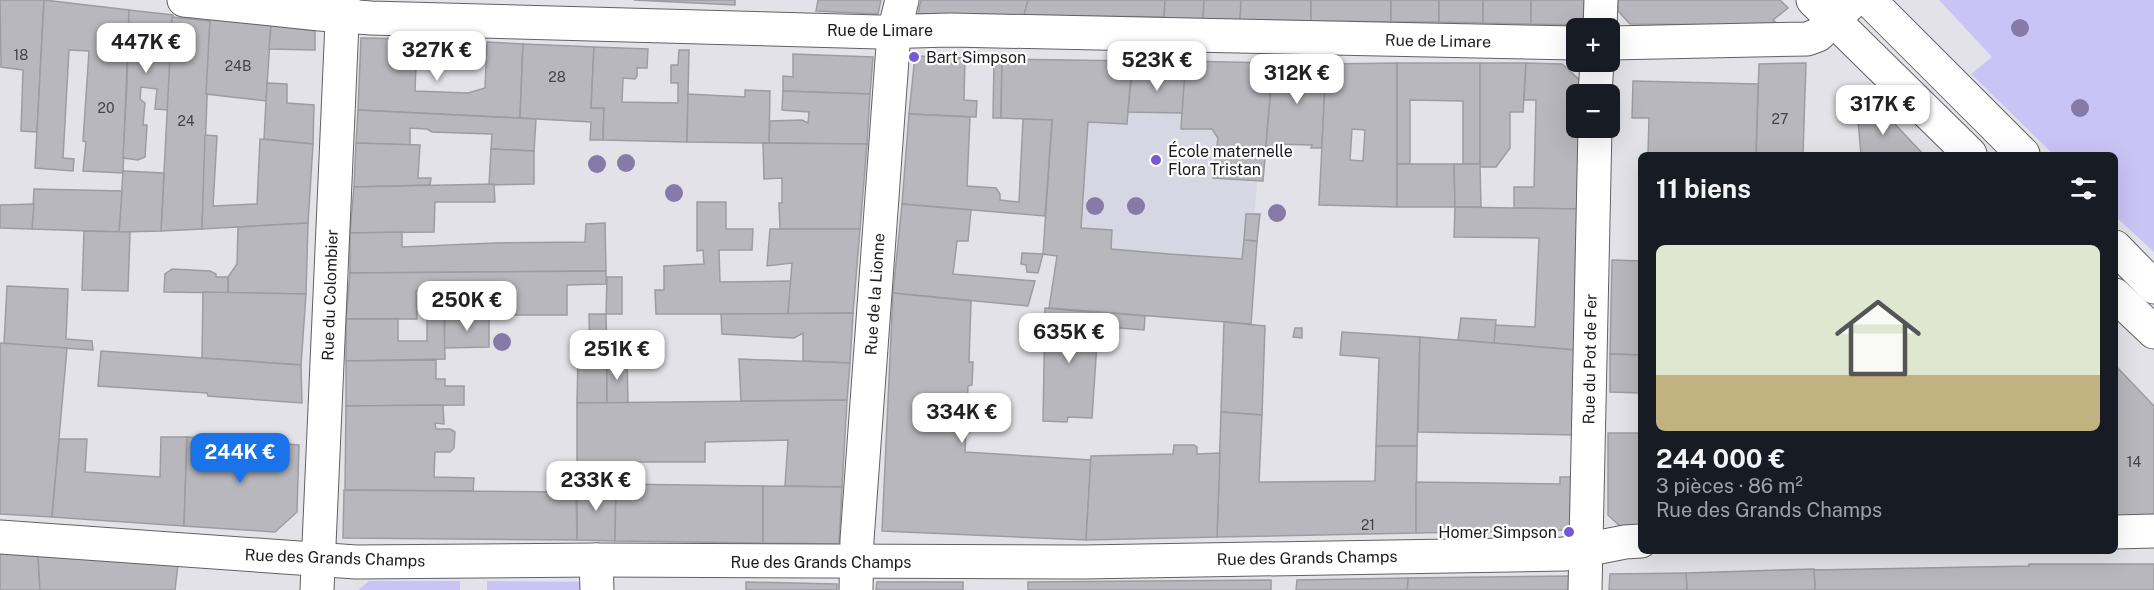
<!DOCTYPE html>
<html lang="fr">
<meta charset="utf-8">
<style>
body{margin:0;font-family:"Public Sans",sans-serif;background:#242831;color:#f1f3f6;height:100vh;display:flex;flex-direction:column;font-size:22px;white-space:nowrap}
*{box-sizing:border-box;margin:0}
p{font-size:20px;color:#9ea1a6}
.icon{flex:none;width:33px;height:33px;fill:none;stroke:currentColor;stroke-width:2;stroke-linecap:round;stroke-linejoin:round}
.map{position:relative;flex:1;overflow:hidden}
.drawer{position:absolute;left:1638px;top:152px;width:480px;height:402px;display:flex;flex-direction:column;background:#171b24;border-radius:9px;box-shadow:0 6px 24px #0002}
.drawer>*{flex:none}
.controls{position:absolute;left:1566px;top:18px;display:grid;gap:12px}
.controls a{display:grid;place-items:center;width:54px;height:54px;border-radius:9px;background:#171b24;box-shadow:0 6px 24px #0002;font-size:30px}
.price{position:absolute;translate:-50% -51px;padding:0 14px;border-radius:12px;background:#fff;color:#222;font-size:20px;line-height:39px;filter:drop-shadow(0 2px 3px #0008)}
.price::after{content:'';position:absolute;left:50%;top:36px;width:18px;height:14px;margin-left:-9px;background:inherit;clip-path:polygon(0 0,100% 0,50% 100%)}
.price.active{background:#1a73e8;color:#fff}
ul{padding:0;list-style:none}
li{display:grid;align-content:center;gap:12px;height:318px;padding:0 18px}
li+li{border-top:2px solid #363941}
li span{display:grid;place-items:center;height:186px;border-radius:9px;color:#555}
li>.icon{margin-inline-start:auto}
span .icon{width:108px;height:108px;fill:#fffc;stroke-width:1}
li b{font-size:26px}
h2{display:flex;justify-content:space-between;align-items:center;height:72px;padding:0 18px;font-size:26px}
.map>svg:first-child{display:block}
</style>
<div class="map">
<svg width="2154" height="590" viewBox="0 0 2154 590">
<rect width="100%" height="100%" fill="#e2e2e8"/>
<polygon fill="#d7d6e3" points="1059,65 1266,70 1246,320 1061,254"/>
<g fill="#c9c4f5">
<polygon points="1939,0 2154,0 2154,252 2115,216 2115,154 2053,154 1971,74 1992,57"/>
<polygon points="369,581 460,581 460,590 358,590"/>
<polygon points="487,581 610,582 610,590 487,590"/>
</g>
<g fill="#b8b7bd" stroke="#9c9ca1" stroke-width="1.5" fill-rule="evenodd">
<polygon points="0,0 44,0 37,132 21,131 23,70 1,67"/>
<polygon points="44,0 129,10 123,173 83,171 86,142 83,141 89,51 69,50 63,158 74,159 73,171 35,168"/>
<polygon points="634,0 735,0 735,5"/>
<polygon points="818,0 881,0 878,14 816,11"/>
<polygon points="921,0 1028,0 1024,15 918,14"/>
<polygon points="1028,0 1165,0 1164,17 1024,15"/>
<polygon points="1165,0 1204,0 1203,20 1164,20"/>
<polygon points="1204,0 1241,0 1240,20 1203,20"/>
<polygon points="1241,0 1311,0 1311,21 1240,20"/>
<polygon points="1311,0 1391,0 1391,22 1311,21"/>
<rect x="1391" y="0" width="48" height="22"/>
<polygon points="1439,0 1483,0 1483,23 1439,22"/>
<polygon points="1483,0 1531,0 1531,24 1483,23"/>
<polygon points="1531,0 1584,0 1583,25 1531,24"/>
<polygon points="1618,0 1780,0 1788,8 1773,20 1779,25 1630,24 1618,11"/>
<polygon points="129,10 173,15 168,110 155,109 157,89 141,87 140,99 145,103 143,125 147,125 145,157 138,160 123,158 127,84"/>
<polygon points="172,17 210,21 202,229 161,231"/>
<polygon points="210,19 271,25 266,101 206,94"/>
<polygon points="271,25 315,31 315,50 269,49"/>
<polygon points="361,38 417,39 415,91 468,93 485,88 487,42 523,44 520,118 358,110"/>
<polygon points="523,44 594,47 591,108 604,108 603,140 590,140 591,122 520,118"/>
<polygon points="594,47 648,49 647,68 637,68 637,76 635,79 623,78 622,102 678,103 678,83 671,83 671,65 678,65 679,50 689,50 687,142 603,140 604,108 591,108"/>
<polygon points="793,54 873,57 870,94 783,91 783,76 793,77"/>
<polygon points="915,56 965,58 964,100 977,101 976,117 909,114"/>
<polygon points="994,58 1002,59 1001,118 993,118"/>
<polygon points="1002,59 1132,61 1127,124 1088,122 1081,228 1112,230 1111,249 1169,254 1242,259 1244,240 1257,241 1251,324 1049,308 1057,256 1043,254 1052,120 1001,118"/>
<polygon points="1185,61 1273,63 1263,181 1213,178 1218,138 1212,129 1181,129"/>
<polygon points="1273,63 1326,64 1322,148 1311,148 1312,145 1275,144 1275,147 1266,146"/>
<path d="M1397,63V207L1319,205L1326,64ZM1352,129L1365,130L1363,161L1350,160Z"/>
<polygon points="1397,63 1480,63 1480,164 1463,164 1463,101 1410,100 1410,164 1397,164"/>
<polygon points="1480,63 1526,63 1523,112 1510,112 1510,148 1496,167 1480,167"/>
<polygon points="1526,63 1562,64 1582,82 1581,94 1576,94 1576,128 1580,128 1578,209 1514,208 1514,187 1534,187 1536,100 1524,100"/>
<polygon points="1806,63 1803,154 1756,154 1759,64"/>
<polygon points="1132,71 1185,71 1182,113 1128,112"/>
<polygon points="1633,81 1758,84 1756,154 1648,154 1649,118 1632,118"/>
<polygon points="267,83 287,84 287,103 314,105 313,144 264,139"/>
<polygon points="745,90 770,91 769,143 687,142 688,94 745,97"/>
<polygon points="783,91 870,94 867,144 769,143 770,121 802,120 808,123 809,112 782,110"/>
<polygon points="1877,105 1923,154 1861,154 1858,121"/>
<polygon points="358,110 536,119 534,151 491,149 492,134 432,132 427,129 410,128 410,145 356,143"/>
<polygon points="909,114 970,117 967,186 996,188 1000,194 1000,200 1019,202 1023,119 1052,120 1045,216 902,204"/>
<polygon points="205,135 217,136 213,206 257,204 260,139 313,144 308,223 202,229"/>
<polygon points="356,143 420,145 418,178 431,178 430,185 354,187"/>
<polygon points="763,143 867,144 860,229 780,229 779,203 782,203 782,178 764,179"/>
<polygon points="491,149 534,151 534,184 489,185"/>
<polygon points="1397,164 1454,164 1455,207 1397,207"/>
<polygon points="1454,164 1480,164 1481,207 1455,207"/>
<polygon points="123,171 164,173 161,231 119,232"/>
<polygon points="494,184 495,202 435,202 434,232 350,233 354,187"/>
<polygon points="34,189 122,191 119,232 32,229"/>
<polygon points="697,202 726,202 726,229 753,229 752,250 719,250 720,282 791,281 788,314 656,314 655,290 664,290 664,266 704,264 703,250 697,251"/>
<polygon points="34,204 32,229 0,228 0,205"/>
<polygon points="902,204 971,210 968,241 957,241 953,274 1035,281 1028,306 893,293"/>
<polygon points="1455,207 1578,209 1576,350 1494,343 1495,325 1535,327 1539,238 1454,237"/>
<polygon points="1246,214 1260,214 1257,241 1244,240"/>
<polygon points="308,223 306,294 228,293 228,277 237,264 238,227"/>
<polygon points="605,223 606,271 350,273 350,233 402,232 402,247 495,243 585,242 586,224"/>
<polygon points="770,229 860,229 853,313 788,314 792,263 767,266"/>
<polygon points="84,231 130,232 128,291 82,290"/>
<polygon points="1022,253 1043,254 1038,273 1027,272 1026,265 1021,264"/>
<polygon points="1612,260 1641,261 1641,355 1610,354"/>
<polygon points="172,269 210,271 216,274 216,277 228,277 228,293 164,292 165,274"/>
<polygon points="606,271 606,284 567,285 567,315 508,315 507,290 416,291 417,319 346,319 350,273"/>
<polygon points="607,277 622,277 622,314 606,314"/>
<polygon points="7,286 68,289 66,339 92,341 93,350 4,344"/>
<polygon points="203,292 306,294 301,365 202,358"/>
<polygon points="893,293 971,301 969,362 973,362 972,385 968,386 965,452 1091,460 1086,540 882,531"/>
<polygon points="1045,308 1099,313 1092,418 1068,417 1067,422 1043,421"/>
<polygon points="853,313 850,363 803,361 803,333 794,338 722,334 721,314"/>
<polygon points="1110,313 1145,316 1144,330 1109,327"/>
<polygon points="589,314 606,314 607,358 590,358"/>
<polygon points="489,315 489,347 444,348 445,316"/>
<polygon points="1461,318 1496,320 1494,343 1458,340"/>
<polygon points="346,319 398,319 398,341 427,341 427,319 444,319 445,359 346,361"/>
<polygon points="1224,322 1265,326 1262,415 1221,412"/>
<polygon points="1295,328 1302,328 1302,338 1293,337"/>
<polygon points="1342,332 1420,337 1417,446 1376,446 1379,358 1340,355"/>
<polygon points="1420,337 1576,350 1575,435 1418,432"/>
<polygon points="0,343 67,348 52,517 0,514"/>
<polygon points="101,351 301,365 302,403 208,396 207,393 98,386"/>
<polygon points="1610,354 1641,355 1641,393 1610,392"/>
<polygon points="578,358 607,358 607,403 577,403"/>
<polygon points="607,358 627,358 628,403 607,403"/>
<polygon points="739,359 850,363 847,400 741,401"/>
<polygon points="436,360 436,379 445,379 445,386 464,386 464,405 346,406 346,361"/>
<polygon points="2115,365 2154,406 2154,518 2115,519"/>
<polygon points="847,400 842,487 785,486 788,440 705,442 705,462 577,462 577,403"/>
<polygon points="443,405 444,424 435,423 436,429 450,429 455,432 454,448 450,452 435,452 434,477 474,478 473,491 345,490 346,406"/>
<polygon points="1221,412 1262,415 1259,482 1375,481 1376,446 1417,446 1416,533 1217,537"/>
<polygon points="1608,433 1641,433 1641,529 1623,529 1608,515"/>
<polygon points="161,437 187,437 184,526 52,517 59,439 87,439 85,472 160,477"/>
<polygon points="187,437 299,445 297,512 275,532 184,526"/>
<polygon points="1174,445 1194,445 1197,447 1197,454 1220,453 1217,537 1086,540 1091,456 1173,454"/>
<polygon points="1560,477 1574,477 1573,530 1416,533 1416,482 1560,484"/>
<polygon points="577,484 616,484 615,541 577,540"/>
<polygon points="616,484 763,486 763,543 615,541"/>
<polygon points="763,486 842,487 839,544 763,543"/>
<polygon points="344,490 576,492 577,540 343,538"/>
<polygon points="0,552 38,555 40,590 0,590"/>
<polygon points="38,555 178,565 175,590 40,590"/>
<polygon points="2029,564 2154,564 2154,590 1815,590 1814,570 2029,566"/>
<polygon points="1814,569 1815,590 1687,590 1686,573"/>
<polygon points="1686,573 1687,590 1609,590 1610,574"/>
<polygon points="1572,576 1572,590 1407,590 1408,578"/>
<polygon points="1408,578 1407,590 1296,590 1297,580"/>
<polygon points="1271,580 1271,590 1028,590 1028,582"/>
<polygon points="746,582 837,584 837,590 746,590"/>
<polygon points="877,582 963,582 963,590 876,590"/>
</g>
<g fill="none" stroke-linecap="round" stroke-linejoin="round">
<defs>
<g id="minor">
<polyline points="184,0 320,14 371,18 879,32 950,30 1576,43"/>
<polyline points="1813,0 1970,154"/>
<polyline points="1600,28 1601,0"/>
<polyline points="1610,43 1807,39 1818,35 1854,0"/>
<polyline points="1595,94 1597,62"/>
<polyline points="2115,295 2154,332"/>
<polyline points="2115,532 2154,531"/>
<polyline points="0,537 356,562 596,560 1083,562 1564,554 1625,542 1641,541"/>
<polyline points="596,560 597,590"/>
<polyline points="317,590 343,0"/>
<polyline points="856,590 857,540 894,32 902,0"/>
<polyline points="1585,590 1595,128"/>
</g>
<g id="major">
<polyline points="1869,0 2023,154"/>
<polyline points="2115,247 2154,287"/>
</g>
</defs>
<use href="#minor" stroke="#616166" stroke-width="35"/>
<use href="#major" stroke="#616166" stroke-width="35"/>
<use href="#minor" stroke="#fff" stroke-width="33"/>
<use href="#major" stroke="#fff" stroke-width="33"/>
</g>
<g fill="#867ba8">
<circle cx="2020" cy="28" r="9"/>
<circle cx="454" cy="54" r="9"/>
<circle cx="2080" cy="108" r="9"/>
<circle cx="626" cy="163" r="9"/>
<circle cx="597" cy="164" r="9"/>
<circle cx="674" cy="193" r="9"/>
<circle cx="1095" cy="206" r="9"/>
<circle cx="1136" cy="206" r="9"/>
<circle cx="1277" cy="213" r="9"/>
<circle cx="502" cy="342" r="9"/>
</g>
<g fill="#7559d3" stroke="#fff" stroke-width="2">
<circle cx="914" cy="57" r="6"/>
<circle cx="1156" cy="160" r="6"/>
<circle cx="1569" cy="532" r="6"/>
</g>
<g text-anchor="middle" dominant-baseline="central" stroke-width="4.5" stroke-linejoin="round" paint-order="stroke">
<g font-size="14" fill="#434346">
<text x="21" y="55">18</text>
<text x="238" y="66">24B</text>
<text x="557" y="77">28</text>
<text x="106" y="108">20</text>
<text x="1780" y="119">27</text>
<text x="186" y="121">24</text>
<text x="2134" y="462">14</text>
<text x="1368" y="525">21</text>
</g>
<g font-size="16" fill="#1c1c1e" stroke="#fff">
<text x="880" y="30">Rue de Limare</text>
<text transform="translate(1438 41) rotate(1)">Rue de Limare</text>
<text transform="translate(875 294) rotate(-86)">Rue de la Lionne</text>
<text transform="translate(330 295) rotate(-88)">Rue du Colombier</text>
<text transform="translate(1590 359) rotate(-89)">Rue du Pot de Fer</text>
<text transform="translate(335 558) rotate(2)">Rue des Grands Champs</text>
<text transform="translate(1307 558) rotate(-1)">Rue des Grands Champs</text>
<text x="821" y="562">Rue des Grands Champs</text>
</g>
<g font-size="16" fill="#1c1c1e" stroke="#fff" text-anchor="start">
<text x="926" y="57">Bart Simpson</text>
<text x="1168" y="151">École maternelle<tspan x="1168" dy="18">Flora Tristan</tspan></text>
<text x="1557" y="532" text-anchor="end">Homer Simpson</text>
</g>
</g>
</svg>
<div class="controls">
<a>+</a>
<a>−</a>
</div>
<b class="price" style="left:146px;top:74px">447K €</b>
<b class="price" style="left:437px;top:82px">327K €</b>
<b class="price" style="left:1157px;top:92px">523K €</b>
<b class="price" style="left:1297px;top:105px">312K €</b>
<b class="price" style="left:1883px;top:136px">317K €</b>
<b class="price" style="left:467px;top:332px">250K €</b>
<b class="price" style="left:1069px;top:364px">635K €</b>
<b class="price" style="left:617px;top:381px">251K €</b>
<b class="price" style="left:962px;top:444px">334K €</b>
<b class="price active" style="left:240px;top:484px">244K €</b>
<b class="price" style="left:596px;top:512px">233K €</b>
<section class="drawer">
<h2>11 biens<svg class="icon" aria-label="filters" viewBox="0 0 24 24"><path d="M4 7h16M4 17h16"/><circle cx="9" cy="7" r="2"/><circle cx="15" cy="17" r="2"/></svg></h2>
<ul>
<li><span style="background:linear-gradient(#dfe7d0 70%,#c2b280 0)"><svg class="icon" aria-label="home" viewBox="0 0 24 24"><path d="M3 11l9-7 9 7M6 9v11h12V9"/></svg></span><div><b>244 000 €</b><p>3 pièces · 86 m²</p><p>Rue des Grands Champs</p></div></li>
</ul>
</section>
</div>
